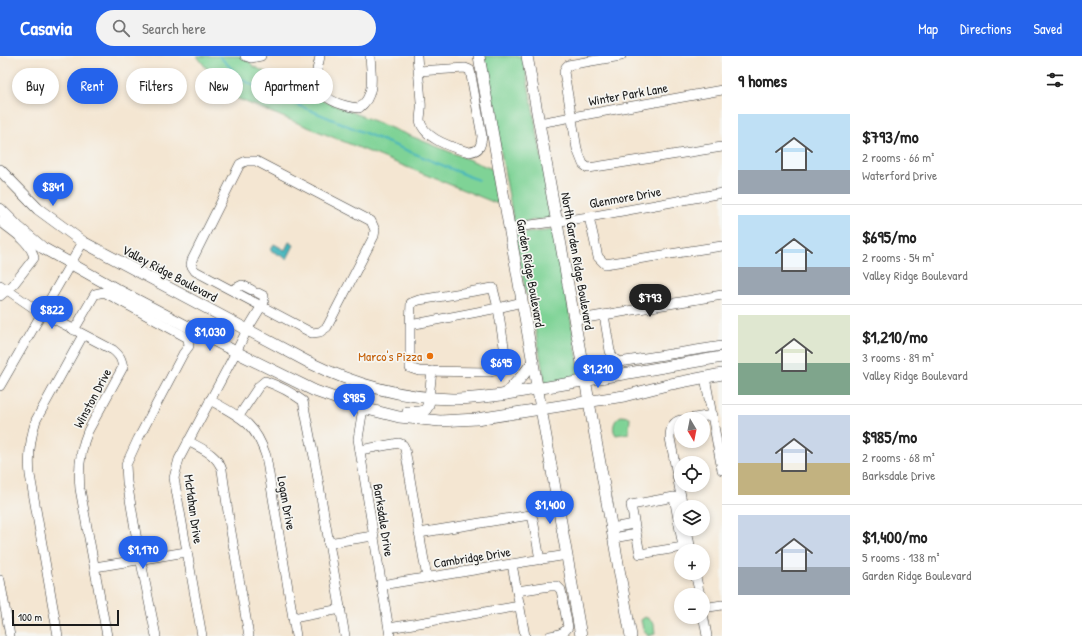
<!DOCTYPE html>
<meta charset="utf-8">
<style>
body{margin:0;font-family:"Patrick Hand",sans-serif;background:#f2f2f2;color:#222;height:100vh;display:flex;flex-direction:column;font-size:15px;white-space:nowrap}
*{box-sizing:border-box;margin:0}
p{font-size:13px;color:#767676}
.icon{flex:none;width:22px;height:22px;fill:none;stroke:currentColor;stroke-width:2;stroke-linecap:round;stroke-linejoin:round}
.map{position:relative;flex:1;overflow:hidden}
.panel{display:flex;flex-direction:column;background:#fff;width:360px}
.panel>*{flex:none}
.banner{position:absolute;left:12px;top:12px;width:380px;height:36px;display:flex;gap:8px}
.needle{width:26px;rotate:170deg}
.buttons{position:absolute;left:674px;top:356px;display:grid;gap:8px}
.buttons a{display:grid;place-items:center;width:36px;height:36px;border-radius:50%;background:#fff;box-shadow:0 2px 6px #0003;font-size:20px}
.scale{position:absolute;left:12px;bottom:10px;width:107px;box-sizing:border-box;padding-left:4px;border:2px solid #1c1c1c;border-top:0;font-size:11px;line-height:14px;white-space:nowrap;color:#1c1c1c;-webkit-text-stroke:3px #f6f6f2;paint-order:stroke}
.price{position:absolute;translate:-50% -34px;padding:0 9px;border-radius:14px;background:#2563eb;color:#fff;font-size:13px;line-height:26px;filter:drop-shadow(0 1px 2px #0008)}
.price::after{content:'';position:absolute;left:50%;top:24px;width:12px;height:9px;margin-left:-6px;background:inherit;clip-path:polygon(0 0,100% 0,50% 100%)}
.price.selected{background:#222;color:#fff}
ul{padding:0;list-style:none}
li{display:flex;align-items:center;gap:12px;height:100px;padding:0 16px}
li+li{border-top:1px solid #e0e0e0}
li span{display:grid;place-items:center;flex:none;width:112px;height:80px;border-radius:0px;color:#555}
li>.icon{margin-inline-start:auto}
span .icon{width:48px;height:48px;fill:#fffc;stroke-width:1}
li b{font-size:17px}
h2{display:flex;justify-content:space-between;align-items:center;height:48px;padding:0 16px;font-size:17px}
.tag{padding:0 14px;border-radius:18px;background:#fff;box-shadow:0 2px 6px #0003;font-size:14px;line-height:36px}
.tag.selected{background:#2563eb;color:#fff}
header{display:flex;align-items:center;gap:24px;box-sizing:border-box;height:56px;padding:0 20px;background:#2563eb;color:#fff}
header strong{font-size:19px}
nav{display:flex;gap:22px;margin-inline-start:auto;font-size:14px}
.search{width:280px;height:36px;background:#f2f2f2;display:flex;align-items:center;gap:10px;box-sizing:border-box;padding:0 14px;border-radius:22px;color:#767676;font-size:15px}
main{display:flex;flex:1;min-height:0}
.map>svg:first-child{display:block}
</style>
<header>
<strong>Casavia</strong>
<div class="search"><svg class="icon" aria-label="search" viewBox="0 0 24 24"><circle cx="10" cy="10" r="6"/><path d="M15 15l6 6"/></svg>Search here</div>
<nav><a>Map</a><a>Directions</a><a>Saved</a></nav>
</header>
<main>
<div class="map">
<svg width="722" height="580" viewBox="0 0 722 580">
<rect width="100%" height="100%" fill="#f6f6f2"/>
<filter id="ink" filterUnits="userSpaceOnUse"><feTurbulence type="fractalNoise" baseFrequency=".025" numOctaves="2"/><feDisplacementMap in="SourceGraphic" scale="8" xChannelSelector="R" yChannelSelector="G"/><feConvolveMatrix kernelMatrix="1 2 1 2 8 2 1 2 1" color-interpolation-filters="sRGB"/></filter>
<filter id="wash" filterUnits="userSpaceOnUse"><feTurbulence type="fractalNoise" baseFrequency=".012" numOctaves="4" result="noise"/><feDisplacementMap in="SourceGraphic" scale="16" xChannelSelector="R" yChannelSelector="G"/><feGaussianBlur stdDeviation="0.9" result="paint"/><feColorMatrix in="noise" values="0 0 0 0 0 0 0 0 0 0 0 0 0 0 0 0 0 1.4 0 .05"/><feComposite in="paint" operator="in"/></filter>
<g filter="url(#wash)">
<rect width="100%" height="100%" fill="#f4e6d2"/>
<g fill="#7fd396" stroke="#4e7859">
<polygon points="197,0 245,0 253,10 310,39 492,113 498,148 226,38"/>
<polygon points="483,0 523,0 553,162 514,167"/>
<polygon points="555,174 581,321 545,327 529,239 526,239 515,178"/>
<path d="M621,360L630,361L629,377L616,379C611,373 614,363 621,360Z"/>
<polygon points="645,561 649,563 654,568 655,578 648,580 643,573 641,564"/>
</g>
<polygon fill="#45b5bc" stroke="#30686c" points="289,186 294,189 287,203 270,194 274,188 285,194"/>
<g fill="none" stroke-linecap="round" stroke-linejoin="round">
<polyline stroke="#45b5bc" stroke-width="2" points="219,0 243,24 264,35 478,124"/>
</g>
</g>
<g filter="url(#ink)">
<g fill="none" stroke-linecap="round" stroke-linejoin="round">
<defs>
<g id="minor">
<polyline points="245,0 251,2 261,0"/>
<path d="M320,0C319,7 316,15 316,22C318,43 341,50 359,52C376,40 371,18 370,0"/>
<path d="M417,0C418,15 420,31 421,46C422,52 420,59 420,64C423,83 454,92 469,96C480,95 481,90 482,80L470,14L465,12L418,15"/>
<polyline points="621,0 568,9 566,11 564,16 577,93 583,108 588,112 595,111 722,91"/>
<polyline points="539,67 722,34"/>
<polygon points="246,105 256,105 371,165 375,174 374,180 327,271 320,276 312,277 195,215 191,209 192,204 240,108"/>
<polyline points="589,161 598,201 605,208 722,190"/>
<path d="M0,165C11,175 31,185 34,202L13,229L0,240"/>
<polyline points="509,172 589,161 722,137"/>
<path d="M0,229L35,253L113,294C120,300 121,302 123,311L88,375C80,394 78,412 80,433L107,580"/>
<polyline points="232,234 242,229 252,234"/>
<polyline points="604,259 610,295 613,302 619,306 722,290"/>
<polyline points="574,264 722,239"/>
<path d="M410,269L411,247L419,244L493,232L498,252L506,303C505,313 499,314 490,316L419,315L410,312V269L498,252L522,246"/>
<polyline points="74,274 95,238 104,236 137,254 188,282 189,290 183,298 138,383 126,409 127,426 139,496 156,580"/>
<polyline points="705,321 722,414"/>
<polyline points="0,330 83,186"/>
<polyline points="429,341 432,315"/>
<path d="M210,344C240,361 255,366 266,400L296,580"/>
<polyline points="363,352 358,383 390,580"/>
<path d="M239,360L259,330L265,325C279,330 291,336 303,345L315,406L345,580"/>
<polyline points="688,363 713,359"/>
<path d="M681,364C672,366 670,373 670,382L683,451"/>
<path d="M188,385C202,393 217,398 222,414L230,470L249,580"/>
<polyline points="360,394 399,387 403,389 405,393 427,522"/>
<polygon points="674,441 683,491 640,498 631,449"/>
<polyline points="611,472 634,468"/>
<polyline points="687,473 691,495"/>
<polyline points="419,477 530,459 533,463 540,504"/>
<polyline points="613,482 636,478"/>
<polyline points="328,487 373,480"/>
<polyline points="512,508 525,580"/>
<polyline points="95,511 186,496"/>
<polyline points="695,517 700,539"/>
<polyline points="0,524 10,580"/>
<polyline points="381,529 567,499"/>
<path d="M517,535L550,530H557L561,534L568,571C564,578 557,579 550,580"/>
<polyline points="703,552 722,549"/>
<polyline points="703,558 707,580"/>
<polyline points="293,562 341,553"/>
<polyline points="389,572 520,550"/>
<path d="M58,580L30,419C28,399 30,383 36,364L83,279"/>
<polyline points="202,580 174,422 179,403 236,296 247,274 264,246 264,240 258,237"/>
</g>
<g id="major">
<polyline points="479,0 581,580"/>
<polyline points="527,0 631,580"/>
<path d="M0,114L38,153L83,186L308,306C353,328 401,342 452,343C469,343 485,341 501,339L722,301"/>
<polyline points="0,153 18,171 43,192 116,233 236,296 315,335 363,352 399,361 440,365 477,363 624,340 671,328 722,318"/>
<polyline points="506,338 523,319 533,306"/>
<path d="M408,356C422,357 429,357 429,341"/>
</g>
</defs>
<use href="#minor" stroke="#3c3a37" stroke-width="10"/>
<use href="#major" stroke="#3c3a37" stroke-width="12"/>
<use href="#minor" stroke="#fff" stroke-width="9"/>
<use href="#major" stroke="#fff" stroke-width="11"/>
</g>
</g>
<circle fill="#e8710a" stroke="#f6f6f2" stroke-width="1.5" cx="430" cy="300" r="4"/>
<g text-anchor="middle" dominant-baseline="central" stroke-width="3.5" stroke-linejoin="round" paint-order="stroke">
<g font-size="13" fill="#1c1c1c" stroke="#f6f6f2">
<text transform="translate(628 38) rotate(-10)">Winter Park Lane</text>
<text transform="translate(625 141) rotate(-10)">Glenmore Drive</text>
<text transform="translate(578 205) rotate(80)">North Garden Ridge Boulevard</text>
<text transform="translate(170 217) rotate(28)">Valley Ridge Boulevard</text>
<text transform="translate(531 217) rotate(80)">Garden Ridge Boulevard</text>
<text transform="translate(92 342) rotate(-62)">Winston Drive</text>
<text transform="translate(287 447) rotate(80)">Logan Drive</text>
<text transform="translate(194 453) rotate(82)">McMahan Drive</text>
<text transform="translate(384 464) rotate(81)">Barksdale Drive</text>
<text transform="translate(472 501) rotate(-9)">Cambridge Drive</text>
</g>
<g font-size="13" fill="#c56008" stroke="#f6f6f2" text-anchor="end">
<text x="422" y="300">Marco's Pizza</text>
</g>
</g>
</svg>
<div class="buttons">
<a><svg class="needle" viewBox="-14 -14 28 28"><path d="M0-13l5 13h-10z" fill="#e53935"/><path d="M0 13l5-13h-10z" fill="#767676"/></svg></a>
<a><svg class="icon" aria-label="locate" viewBox="0 0 24 24"><circle cx="12" cy="12" r="6"/><path d="M12 2v4M12 18v4M2 12h4M18 12h4"/></svg></a>
<a><svg class="icon" aria-label="layers" viewBox="0 0 24 24"><path d="M12 4l9 5-9 5-9-5zM3 14l9 5 9-5"/></svg></a>
<a>+</a>
<a>−</a>
</div>
<div class="scale">100 m</div>
<b class="price" style="left:53px;top:151px">$841</b>
<b class="price selected" style="left:650px;top:262px">$793</b>
<b class="price" style="left:52px;top:274px">$822</b>
<b class="price" style="left:210px;top:296px">$1,030</b>
<b class="price" style="left:501px;top:327px">$695</b>
<b class="price" style="left:598px;top:333px">$1,210</b>
<b class="price" style="left:354px;top:362px">$985</b>
<b class="price" style="left:550px;top:469px">$1,400</b>
<b class="price" style="left:143px;top:514px">$1,170</b>
<div class="banner">
<a class="tag">Buy</a>
<a class="tag selected">Rent</a>
<a class="tag">Filters</a>
<a class="tag">New</a>
<a class="tag">Apartment</a>
</div>
</div>
<section class="panel">
<h2>9 homes<svg class="icon" aria-label="filters" viewBox="0 0 24 24"><path d="M4 7h16M4 17h16"/><circle cx="9" cy="7" r="2"/><circle cx="15" cy="17" r="2"/></svg></h2>
<ul>
<li><span style="background:linear-gradient(#bfe0f5 70%,#9aa5b1 0)"><svg class="icon" aria-label="home" viewBox="0 0 24 24"><path d="M3 11l9-7 9 7M6 9v11h12V9"/></svg></span><div><b>$793/mo</b><p>2 rooms · 66 m²</p><p>Waterford Drive</p></div></li>
<li><span style="background:linear-gradient(#bfe0f5 65%,#9aa5b1 0)"><svg class="icon" aria-label="home" viewBox="0 0 24 24"><path d="M3 11l9-7 9 7M6 9v11h12V9"/></svg></span><div><b>$695/mo</b><p>2 rooms · 54 m²</p><p>Valley Ridge Boulevard</p></div></li>
<li><span style="background:linear-gradient(#dfe7d0 60%,#7fa58c 0)"><svg class="icon" aria-label="home" viewBox="0 0 24 24"><path d="M3 11l9-7 9 7M6 9v11h12V9"/></svg></span><div><b>$1,210/mo</b><p>3 rooms · 89 m²</p><p>Valley Ridge Boulevard</p></div></li>
<li><span style="background:linear-gradient(#c9d6e8 60%,#c2b280 0)"><svg class="icon" aria-label="home" viewBox="0 0 24 24"><path d="M3 11l9-7 9 7M6 9v11h12V9"/></svg></span><div><b>$985/mo</b><p>2 rooms · 68 m²</p><p>Barksdale Drive</p></div></li>
<li><span style="background:linear-gradient(#c9d6e8 65%,#9aa5b1 0)"><svg class="icon" aria-label="home" viewBox="0 0 24 24"><path d="M3 11l9-7 9 7M6 9v11h12V9"/></svg></span><div><b>$1,400/mo</b><p>5 rooms · 138 m²</p><p>Garden Ridge Boulevard</p></div></li>
</ul>
</section>
</main>
